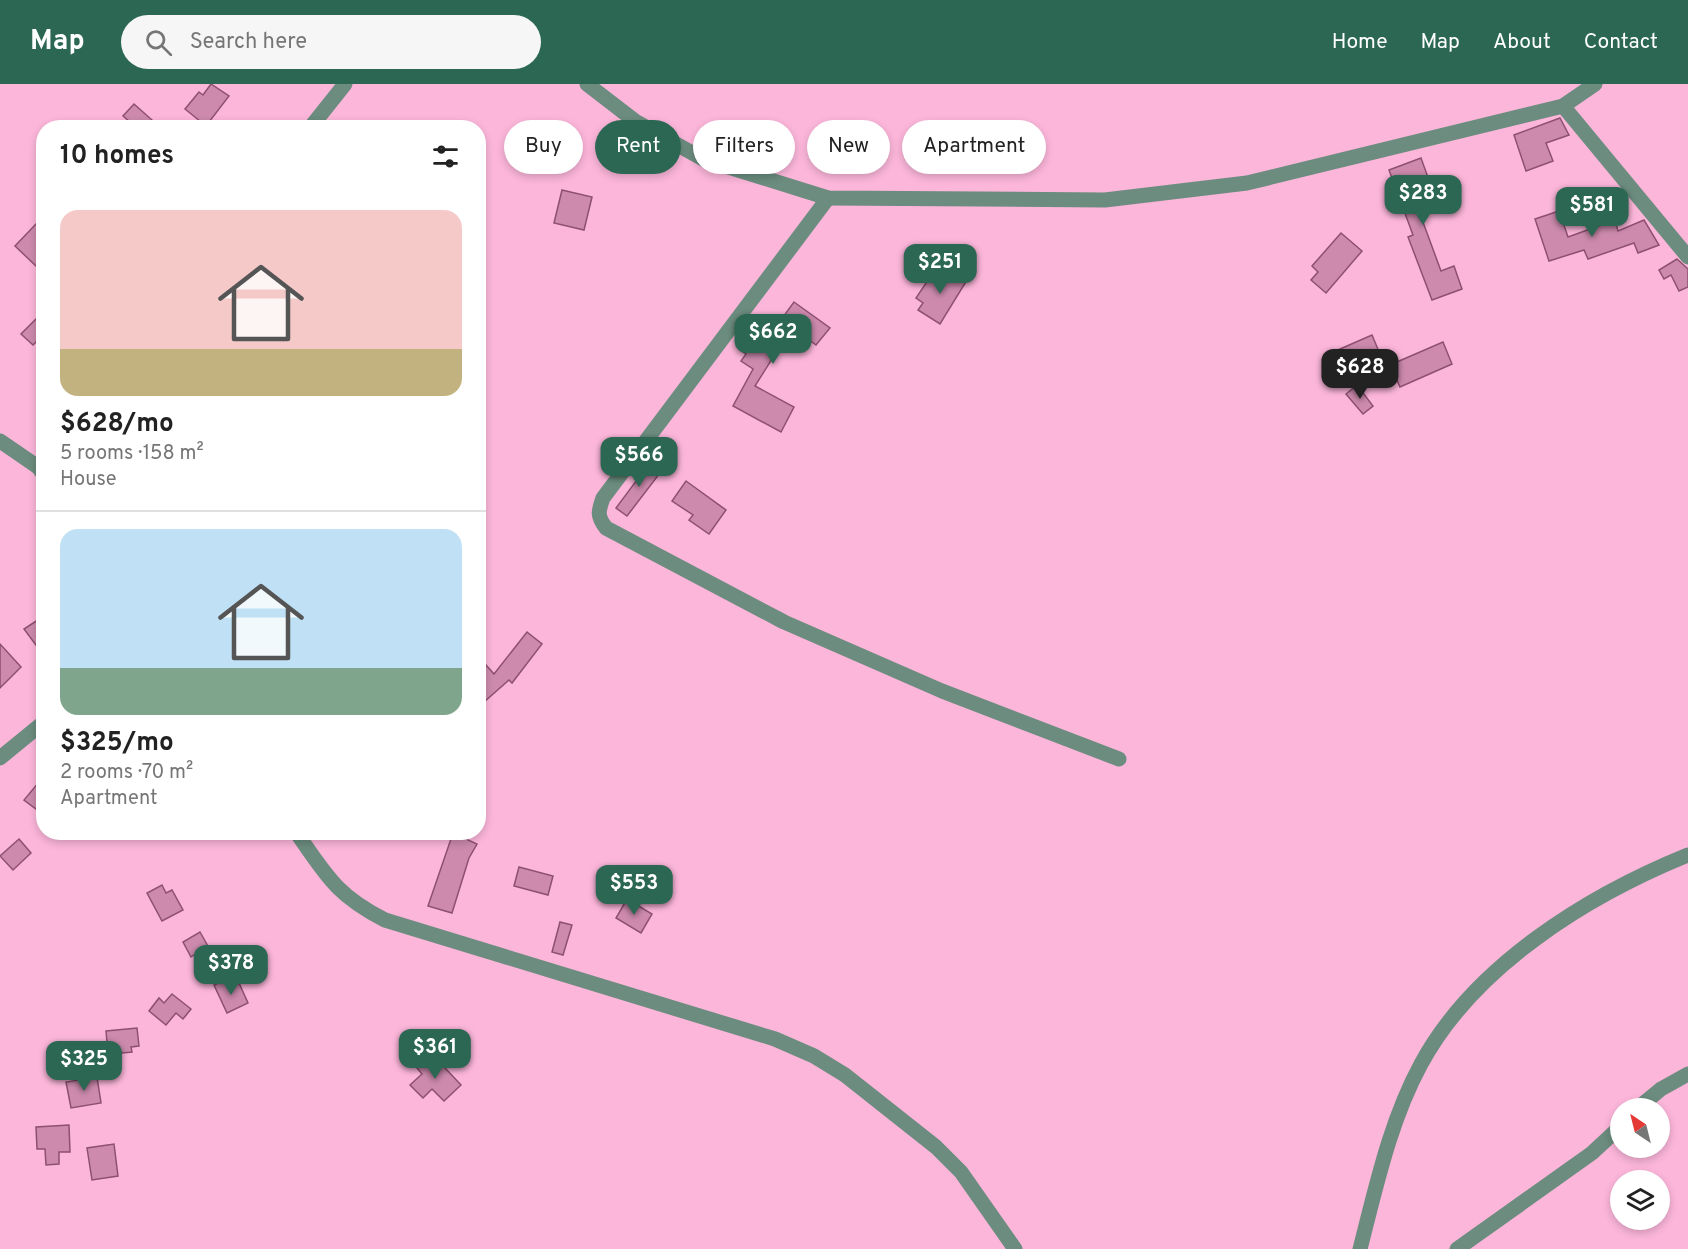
<!DOCTYPE html>
<meta charset="utf-8">
<style>
body{margin:0;font-family:Overpass,sans-serif;background:#f6f6f6;color:#222;height:100vh;display:flex;flex-direction:column;font-size:22px;white-space:nowrap}
*{box-sizing:border-box;margin:0}
p{font-size:20px;color:#767676}
.icon{flex:none;width:33px;height:33px;fill:none;stroke:currentColor;stroke-width:2;stroke-linecap:round;stroke-linejoin:round}
.map{position:relative;flex:1;overflow:hidden}
.details{position:absolute;left:36px;top:36px;width:450px;height:720px;display:flex;flex-direction:column;background:#fff;border-radius:24px;box-shadow:0 3px 9px #0003}
.details>*{flex:none}
.top-card{position:absolute;left:504px;top:36px;width:570px;height:54px;display:flex;gap:12px}
.needle{width:39px;rotate:325deg}
.buttons{position:absolute;left:1610px;top:1014px;display:grid;gap:12px}
.buttons a{display:grid;place-items:center;width:60px;height:60px;border-radius:50%;background:#fff;box-shadow:0 3px 9px #0003;font-size:30px}
.price{position:absolute;translate:-50% -51px;padding:0 14px;border-radius:12px;background:#2b6752;color:#fff;font-size:20px;line-height:39px;filter:drop-shadow(0 2px 3px #0008)}
.price::after{content:'';position:absolute;left:50%;top:36px;width:18px;height:14px;margin-left:-9px;background:inherit;clip-path:polygon(0 0,100% 0,50% 100%)}
.price.current{background:#222;color:#fff}
ul{padding:0;list-style:none}
li{display:grid;align-content:center;gap:12px;height:318px;padding:0 24px}
li+li{border-top:2px solid #e0e0e0}
li span{display:grid;place-items:center;height:186px;border-radius:18px;color:#555}
li>.icon{margin-inline-start:auto}
span .icon{width:108px;height:108px;fill:#fffc;stroke-width:1}
li b{font-size:26px}
h2{display:flex;justify-content:space-between;align-items:center;height:72px;padding:0 24px;font-size:26px}
.tag{padding:0 21px;border-radius:27px;background:#fff;box-shadow:0 3px 9px #0003;font-size:21px;line-height:54px}
.tag.current{background:#2b6752;color:#fff}
header{display:flex;align-items:center;gap:36px;box-sizing:border-box;height:84px;padding:0 30px;background:#2b6752;color:#fff}
header strong{font-size:28px}
nav{display:flex;gap:33px;margin-inline-start:auto;font-size:21px}
.search{width:420px;height:54px;background:#f6f6f6;display:flex;align-items:center;gap:15px;box-sizing:border-box;padding:0 21px;border-radius:33px;color:#767676;font-size:22px}
.map>svg:first-child{display:block}
</style>
<header>
<strong>Map</strong>
<div class="search"><svg class="icon" aria-label="search" viewBox="0 0 24 24"><circle cx="10" cy="10" r="6"/><path d="M15 15l6 6"/></svg>Search here</div>
<nav><a>Home</a><a>Map</a><a>About</a><a>Contact</a></nav>
</header>
<div class="map">
<svg width="1688" height="1165" viewBox="0 0 1688 1165">
<rect width="100%" height="100%" fill="#fcb6da"/>
<g fill="#cd8aad" stroke="#8e5071" stroke-width="1.5">
<polygon points="211,0 229,12 206,42 185,25 199,8 203,11"/>
<polygon points="134,20 152,36 146,44 137,44 123,32"/>
<polygon points="1560,34 1569,51 1546,59 1553,77 1526,87 1514,51"/>
<polygon points="1421,74 1439,124 1420,130 1441,187 1454,182 1462,205 1432,216 1408,153 1413,151 1389,86"/>
<polygon points="562,106 592,113 584,146 554,139"/>
<polygon points="1559,127 1568,153 1615,136 1618,147 1644,136 1659,161 1638,169 1634,159 1588,175 1584,166 1549,177 1535,135"/>
<polygon points="36,140 44,147 44,176 37,183 15,162"/>
<polygon points="1341,149 1362,167 1326,209 1311,196 1318,188 1312,182"/>
<polygon points="1677,175 1688,185 1688,203 1679,207 1671,191 1664,195 1659,186"/>
<polygon points="951,186 967,196 940,240 918,226 923,219 916,214 932,190 943,197"/>
<polygon points="794,218 830,244 816,261 792,243 755,302 794,323 781,348 733,322 753,285 741,277 746,270 740,266 749,253 753,256 766,238 775,244"/>
<polygon points="44,227 44,250 33,261 21,250"/>
<polygon points="1372,251 1380,270 1340,288 1331,269"/>
<polygon points="1443,258 1452,280 1400,303 1390,281"/>
<polygon points="1357,301 1373,322 1363,330 1346,310"/>
<polygon points="651,377 663,385 627,432 616,424"/>
<polygon points="686,397 726,426 709,450 689,436 693,431 672,417"/>
<polygon points="44,532 44,572 24,545"/>
<polygon points="527,548 542,560 512,599 509,596 484,618 478,612 478,587 486,581 494,590"/>
<polygon points="0,560 21,583 0,604"/>
<polygon points="44,692 44,731 24,716"/>
<polygon points="453,749 477,760 469,774 452,829 428,822"/>
<polygon points="19,755 31,769 13,786 0,772"/>
<polygon points="519,783 553,792 548,811 514,802"/>
<polygon points="162,801 166,809 172,806 183,826 162,837 147,809"/>
<polygon points="627,815 652,830 641,849 616,834"/>
<polygon points="560,838 572,841 563,871 552,868"/>
<polygon points="200,848 214,873 199,881 194,871 191,873 183,858"/>
<polygon points="227,895 231,903 239,899 248,919 227,929 214,901"/>
<polygon points="172,910 191,925 183,935 176,929 166,941 149,927 159,914 164,919"/>
<polygon points="137,944 139,962 131,963 132,968 102,971 101,959 107,958 106,947"/>
<polygon points="432,970 461,1001 444,1017 432,1005 423,1014 410,1001 422,990 417,984"/>
<polygon points="97,993 101,1019 71,1024 66,998"/>
<polygon points="69,1041 70,1068 59,1068 59,1080 46,1081 45,1065 37,1065 36,1043"/>
<polygon points="114,1060 118,1092 92,1096 87,1064"/>
</g>
<g fill="none" stroke-linecap="round" stroke-linejoin="round">
<g stroke="#6b8c7e" stroke-width="15">
<polyline points="587,0 635,37 703,75 828,114 1105,116 1247,99 1563,22 1595,0"/>
<polyline points="1563,22 1688,173"/>
<polyline points="310,44 345,0"/>
<path d="M828,114L603,414C598,428 597,432 606,444L784,538L942,607L1119,675"/>
<polyline points="0,357 38,383 44,391"/>
<polyline points="0,674 44,638"/>
<path d="M296,748C326,791 336,811 385,836L775,955L814,972L845,991L936,1063L961,1088L1015,1165"/>
<polyline points="1638,1024 1661,1005 1688,990"/>
<path d="M1360,1165C1376,1103 1390,1037 1421,980C1474,882 1587,812 1688,771"/>
<polyline points="1457,1165 1592,1069 1620,1043"/>
</g>
</g>
</svg>
<div class="buttons">
<a><svg class="needle" viewBox="-14 -14 28 28"><path d="M0-13l5 13h-10z" fill="#e53935"/><path d="M0 13l5-13h-10z" fill="#767676"/></svg></a>
<a><svg class="icon" aria-label="layers" viewBox="0 0 24 24"><path d="M12 4l9 5-9 5-9-5zM3 14l9 5 9-5"/></svg></a>
</div>
<b class="price" style="left:1423px;top:142px">$283</b>
<b class="price" style="left:1592px;top:154px">$581</b>
<b class="price" style="left:940px;top:211px">$251</b>
<b class="price" style="left:773px;top:281px">$662</b>
<b class="price current" style="left:1360px;top:316px">$628</b>
<b class="price" style="left:639px;top:404px">$566</b>
<b class="price" style="left:634px;top:832px">$553</b>
<b class="price" style="left:231px;top:912px">$378</b>
<b class="price" style="left:435px;top:996px">$361</b>
<b class="price" style="left:84px;top:1008px">$325</b>
<div class="top-card">
<a class="tag">Buy</a>
<a class="tag current">Rent</a>
<a class="tag">Filters</a>
<a class="tag">New</a>
<a class="tag">Apartment</a>
</div>
<section class="details">
<h2>10 homes<svg class="icon" aria-label="filters" viewBox="0 0 24 24"><path d="M4 7h16M4 17h16"/><circle cx="9" cy="7" r="2"/><circle cx="15" cy="17" r="2"/></svg></h2>
<ul>
<li><span style="background:linear-gradient(#f6c9c9 75%,#c2b280 0)"><svg class="icon" aria-label="home" viewBox="0 0 24 24"><path d="M3 11l9-7 9 7M6 9v11h12V9"/></svg></span><div><b>$628/mo</b><p>5 rooms · 158 m²</p><p>House</p></div></li>
<li><span style="background:linear-gradient(#bfe0f5 75%,#7fa58c 0)"><svg class="icon" aria-label="home" viewBox="0 0 24 24"><path d="M3 11l9-7 9 7M6 9v11h12V9"/></svg></span><div><b>$325/mo</b><p>2 rooms · 70 m²</p><p>Apartment</p></div></li>
</ul>
</section>
</div>
